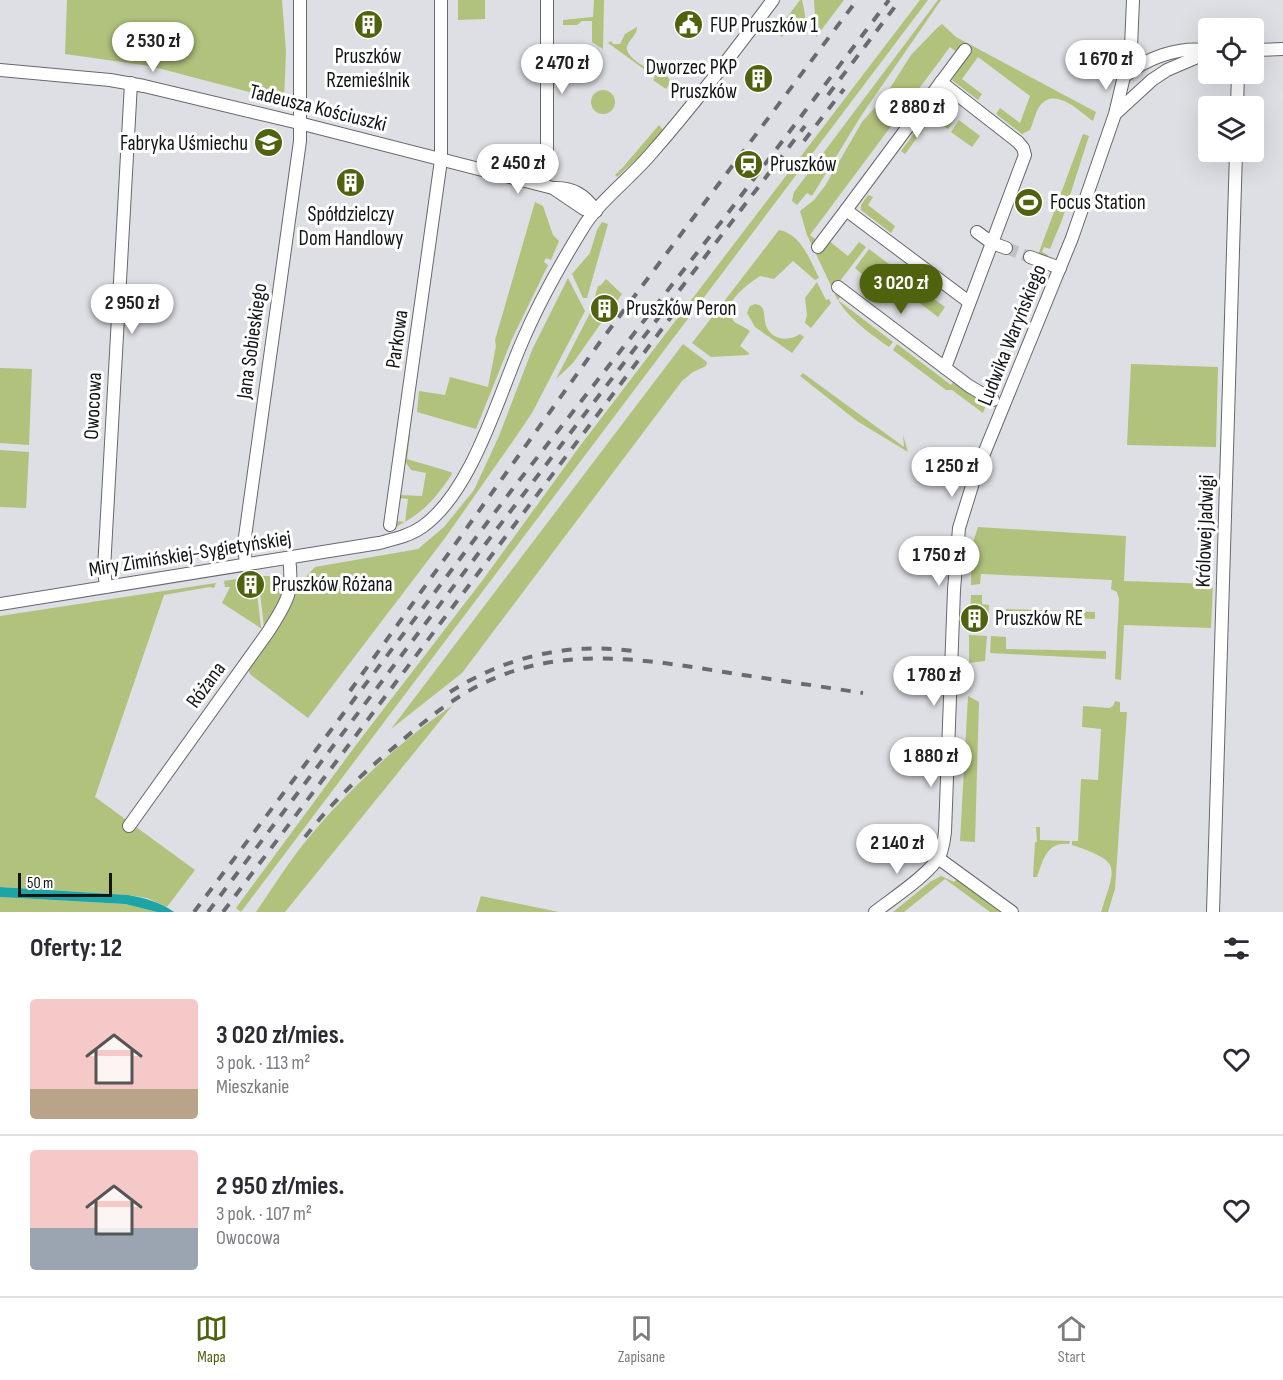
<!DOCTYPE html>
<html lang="pl">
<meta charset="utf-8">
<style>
body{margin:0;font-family:"Sofia Sans Condensed",sans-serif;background:#f7f7f7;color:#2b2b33;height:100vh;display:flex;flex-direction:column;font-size:22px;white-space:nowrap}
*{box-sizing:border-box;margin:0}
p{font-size:20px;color:#7c7c81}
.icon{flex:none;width:33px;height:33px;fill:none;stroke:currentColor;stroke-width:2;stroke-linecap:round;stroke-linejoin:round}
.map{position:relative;height:912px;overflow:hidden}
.panel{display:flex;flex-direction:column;background:#fff;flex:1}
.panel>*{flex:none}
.buttons{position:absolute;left:1198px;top:18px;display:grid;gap:12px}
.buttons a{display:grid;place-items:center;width:66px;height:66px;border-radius:6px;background:#fff;box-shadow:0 6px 24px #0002;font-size:30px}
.scale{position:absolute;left:18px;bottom:15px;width:94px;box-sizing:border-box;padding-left:6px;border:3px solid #131416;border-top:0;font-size:16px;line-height:21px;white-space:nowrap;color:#131416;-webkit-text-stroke:4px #fff;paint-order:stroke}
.price{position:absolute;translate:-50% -51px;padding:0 14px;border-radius:21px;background:#fff;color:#222;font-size:20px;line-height:39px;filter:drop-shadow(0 2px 3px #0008)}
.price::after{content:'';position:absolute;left:50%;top:36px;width:18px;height:14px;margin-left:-9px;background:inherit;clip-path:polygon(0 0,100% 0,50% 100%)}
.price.selected{background:#4f630e;color:#fff}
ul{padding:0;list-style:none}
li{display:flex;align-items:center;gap:18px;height:150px;padding:0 30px}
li+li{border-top:2px solid #e1e1e2}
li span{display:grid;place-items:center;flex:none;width:168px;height:120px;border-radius:6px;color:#555}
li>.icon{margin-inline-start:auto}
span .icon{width:72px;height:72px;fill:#fffc;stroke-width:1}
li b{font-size:26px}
h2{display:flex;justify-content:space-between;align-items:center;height:72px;padding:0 30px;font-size:26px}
.tab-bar{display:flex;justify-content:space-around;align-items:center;height:84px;border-top:2px solid #e1e1e2;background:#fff;font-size:16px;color:#7c7c81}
.tab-bar a{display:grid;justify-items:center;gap:3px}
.tab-bar .selected{color:#4f630e}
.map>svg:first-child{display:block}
</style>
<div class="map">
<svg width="1283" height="912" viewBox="0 0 1283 912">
<rect width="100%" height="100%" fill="#dddfe4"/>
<g fill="#b0c27c">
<polygon points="67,0 282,0 286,51 284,101 150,66 65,54"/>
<polygon points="458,0 485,0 485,19 458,20"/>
<polygon points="594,0 604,0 603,49 592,42 592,21 582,21 577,25 563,25 563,20 593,17"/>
<path d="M800,0H802C805,11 805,21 808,32L807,34L796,26L789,35L785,33L782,37L776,32Z"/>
<polygon points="814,0 844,0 816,37"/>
<polygon points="920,0 928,0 241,912 236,908 356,745 482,581 580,446"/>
<polygon points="938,0 941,0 861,116 812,196 807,193 797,205 792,201 794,192"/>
<path d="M942,24L956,37L1096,112L1093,121C1079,111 1054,85 1039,107C1035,114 1033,123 1030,130L1022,134L996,114L1000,108L1020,123L1030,96L978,57L962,79L982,94L978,100L952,80L971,51L969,49L958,53L950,47L810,235L817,241H829L848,256L859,242L866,247L833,290L807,235L800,211L814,200L825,186L862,122L885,96L911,55L938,27Z"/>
<path d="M637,27C637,34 632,37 628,44C621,56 648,68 656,74L658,73L662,76L665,73L671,82L666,89L653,80L655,77L608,43L611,41L613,44H620L625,34Z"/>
<circle cx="603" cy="102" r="12"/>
<polygon points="937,103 956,118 948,129 932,118 905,154 901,151"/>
<polygon points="959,120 980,136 972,147 951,132"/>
<polygon points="659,125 663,130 640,156 617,177 615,175 624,166"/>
<polygon points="1083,134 1089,136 1062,220 1050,249 1044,247 1042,252 1048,255 1047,258 1038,255"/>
<polygon points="868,195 873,197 868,205 895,226 891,233 861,210 861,205"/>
<polygon points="535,202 543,206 553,235 559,241 551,260 546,258 544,262 548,265 512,339 476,429 417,412 419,391 445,395 450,377 488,387 496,346 495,340"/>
<polygon points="602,222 608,224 587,298 583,298 572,274 590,253 597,230"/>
<path d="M779,230C801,234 810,260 819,278L815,280L793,261L774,279L760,276C747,285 737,292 729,306C733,328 735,320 750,331L740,346L749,353L748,355L711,357L692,343Z"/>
<polygon points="869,249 889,264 881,274 873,268 871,270 868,268 863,275 855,268"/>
<polygon points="1034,265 1042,269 1026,311 1017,308"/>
<polygon points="568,278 585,311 532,413 513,441 445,538 308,718 251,675 247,668 290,603 296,592 298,582 301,582 315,567 418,549 444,527 474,490 499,436 532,350"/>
<polygon points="606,279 622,294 612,308 605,303 599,311 606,316 573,363 556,379 590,313 598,286 601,285"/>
<polygon points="817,282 826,300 829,299 831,303 811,328 805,323 807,315 805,298"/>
<polygon points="915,285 945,307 938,317 917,301 915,303 906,296"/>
<path d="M836,293L841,296L838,300L893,342L889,347C868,332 847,318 835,295Z"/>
<path d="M755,304C759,305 761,305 763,309C765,315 764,322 767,328C774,341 790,341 800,334L804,337L792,353L755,327L747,313L750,306Z"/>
<polygon points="1009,328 1017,331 991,393 986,388"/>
<polygon points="683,344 707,362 706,366 693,372 682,381 462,673 391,729"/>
<polygon points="897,344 951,385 954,381 986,405 983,413 952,390 946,390 893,350"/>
<polygon points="1131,364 1218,367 1216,447 1127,445"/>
<polygon points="0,368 32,369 29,445 0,443"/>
<polygon points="803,373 904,447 903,435 908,452 857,421 800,376"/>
<path d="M410,434L407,459L451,472L452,474C434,501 420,516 391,529L384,525L386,506L396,521L405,522L408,499L400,498L399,495L422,496L426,473L411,470L405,461L408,435Z"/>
<polygon points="0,450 29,452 26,508 0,507"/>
<polygon points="978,527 1126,536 1124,581 1213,584 1211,628 1124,625 1121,680 1115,679 1119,599 1117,592 1111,589 1112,580 981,574 980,584 971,585 972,545"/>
<polygon points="255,576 261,627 262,629 222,603 230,587 225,587 224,581"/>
<polygon points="258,576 269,576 285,585 285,593 266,628 264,627"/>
<polygon points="216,583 214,588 210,587 164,595 95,797 195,870 167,907 147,898 128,895 0,887 0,616"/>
<polygon points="971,595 982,595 982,604 989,605 988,625 983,625 983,630 969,629 970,621 977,621 977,615 970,615"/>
<polygon points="1006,609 1095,612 1095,619 1006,616"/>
<polygon points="969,635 987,636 985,661 969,663"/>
<polygon points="991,636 1006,637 1006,649 1106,651 1106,659 990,653"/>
<polygon points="968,696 979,702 975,842 960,841"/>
<path d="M1115,701L1120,702V712H1127L1115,889L1108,912H1101C1116,865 1122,862 1072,845V841H1078L1081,779L1098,780L1101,729L1082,727L1083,706L1109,708L1113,706Z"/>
<path d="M452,706L285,912H256C269,893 281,874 295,855C334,803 398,742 452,706Z"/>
<path d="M1036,827H1040V840L1070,841L1069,844C1047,841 1043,860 1037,877H1033L1035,842H1037Z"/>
<polygon points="941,876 954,882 957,879 1002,912 990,912 945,879 904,912 893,912 930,882"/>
<polygon points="481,896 559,912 476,912"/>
<polygon points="0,897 125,904 157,912 0,912"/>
</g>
<path fill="#1da4a5" d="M0,887L128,895C145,898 160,902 174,912H157L125,904L0,897Z"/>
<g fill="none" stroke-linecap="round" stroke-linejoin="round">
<polyline stroke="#bfc1c5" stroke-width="12" stroke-dasharray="12 6" stroke-linecap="butt" points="1006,248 1030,257"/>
<defs>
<g id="minor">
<polyline points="1254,50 1283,49"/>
<path d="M0,70L110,80L144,86L299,123L553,188C573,187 585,195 596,211"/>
<path d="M1126,75C1147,58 1177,47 1205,50"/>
<polyline points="941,82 1018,142 1023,148 1025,155 945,368"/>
<polyline points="1237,106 1238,74"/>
<polyline points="1116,113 1152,80 1167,70 1209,52"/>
<polyline points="542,185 547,162 547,0"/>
<polyline points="553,188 584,209 596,211"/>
<polyline points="846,210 965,50"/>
<polyline points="977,232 992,243 1006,248"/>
<polyline points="818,247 846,210 969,302"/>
<polyline points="1030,257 1060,268"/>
<polyline points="838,287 969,386 993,400"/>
<polyline points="390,525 441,160 441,0"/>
<polyline points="246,565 244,544 300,141 300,0"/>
<polyline points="106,587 104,569 131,83"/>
<path d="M0,604L379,543C394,539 409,536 422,527C472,492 498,397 522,342C539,302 561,263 584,226C599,202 629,179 649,156C693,106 733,53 773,0"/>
<path d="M129,826L268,632C286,603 294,594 289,558"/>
<polyline points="938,858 1012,912"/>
<path d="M875,912C893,898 930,874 940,855C943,848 944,840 945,832L954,590L959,528L976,473L1072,238L1115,114L1131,47L1133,0"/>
<polyline points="1213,912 1236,152"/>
</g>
</defs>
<use href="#minor" stroke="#66686c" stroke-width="14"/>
<use href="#minor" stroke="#fff" stroke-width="12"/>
<g stroke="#696b6e" stroke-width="4" stroke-dasharray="10 10" stroke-linecap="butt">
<polyline points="828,95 900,0"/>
<polyline points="804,141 844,89"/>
<polyline points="350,691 600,342 857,0"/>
<path d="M450,692C505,657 568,642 633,651"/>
<path d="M305,837C332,802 364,772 398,744C429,717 461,691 500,676C573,647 649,660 724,672C770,679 817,686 863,693"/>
<polyline points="194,912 511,491 725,217 889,0"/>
<polyline points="208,912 487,542 805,126"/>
<polyline points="223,912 674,313"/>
</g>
</g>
<defs>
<symbol id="building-disc" viewBox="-11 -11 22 22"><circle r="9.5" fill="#4f630e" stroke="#fff"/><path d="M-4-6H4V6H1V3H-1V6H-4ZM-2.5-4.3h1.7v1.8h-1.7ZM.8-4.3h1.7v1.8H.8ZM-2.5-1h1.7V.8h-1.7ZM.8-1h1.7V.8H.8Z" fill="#fff"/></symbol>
<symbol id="civic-disc" viewBox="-11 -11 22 22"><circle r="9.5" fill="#4f630e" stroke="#fff"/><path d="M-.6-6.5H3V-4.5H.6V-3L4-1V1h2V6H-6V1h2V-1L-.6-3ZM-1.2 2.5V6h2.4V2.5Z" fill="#fff"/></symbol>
<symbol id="school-disc" viewBox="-11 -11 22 22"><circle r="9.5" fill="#4f630e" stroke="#fff"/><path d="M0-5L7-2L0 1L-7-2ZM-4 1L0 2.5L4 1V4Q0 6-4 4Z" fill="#fff"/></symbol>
<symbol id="station-disc" viewBox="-11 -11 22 22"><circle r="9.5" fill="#4f630e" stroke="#fff"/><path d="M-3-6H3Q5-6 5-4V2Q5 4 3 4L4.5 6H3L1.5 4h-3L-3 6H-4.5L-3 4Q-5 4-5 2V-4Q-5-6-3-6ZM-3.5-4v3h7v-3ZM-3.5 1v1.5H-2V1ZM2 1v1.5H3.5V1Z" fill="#fff"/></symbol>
<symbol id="stadium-disc" viewBox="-11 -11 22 22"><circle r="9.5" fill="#4f630e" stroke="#fff"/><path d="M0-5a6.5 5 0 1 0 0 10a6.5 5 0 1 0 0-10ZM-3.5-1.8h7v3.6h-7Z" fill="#fff"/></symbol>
</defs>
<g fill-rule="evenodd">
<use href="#building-disc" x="352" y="8" width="33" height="33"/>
<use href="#civic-disc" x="672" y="8" width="33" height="33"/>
<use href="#building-disc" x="742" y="62" width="33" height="33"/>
<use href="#school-disc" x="252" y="126" width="33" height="33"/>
<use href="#station-disc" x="732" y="148" width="33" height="33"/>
<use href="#building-disc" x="334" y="166" width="33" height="33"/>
<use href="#stadium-disc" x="1012" y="186" width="33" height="33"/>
<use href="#building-disc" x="588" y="292" width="33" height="33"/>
<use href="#building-disc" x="234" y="568" width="33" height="33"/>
<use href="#building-disc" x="958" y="602" width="33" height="33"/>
</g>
<g text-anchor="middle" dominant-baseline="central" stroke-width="6" stroke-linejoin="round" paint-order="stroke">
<g font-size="21" fill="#131416" stroke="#fff" text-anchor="start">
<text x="710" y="25">FUP Pruszków 1</text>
<text x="368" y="56" text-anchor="middle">Pruszków<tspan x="368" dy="24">Rzemieślnik</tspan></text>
<text x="737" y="67" text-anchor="end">Dworzec PKP<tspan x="737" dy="24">Pruszków</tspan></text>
<text x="248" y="143" text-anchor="end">Fabryka Uśmiechu</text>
<text x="770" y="164">Pruszków</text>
<text x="1050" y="202">Focus Station</text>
<text x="351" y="214" text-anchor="middle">Spółdzielczy<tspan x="351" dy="24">Dom Handlowy</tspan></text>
<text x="626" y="308">Pruszków Peron</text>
<text x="272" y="584">Pruszków Różana</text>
<text x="995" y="618">Pruszków RE</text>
</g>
<g font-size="21" fill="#131416" stroke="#fff">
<text transform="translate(318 108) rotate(14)">Tadeusza Kościuszki</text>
<text transform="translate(1012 335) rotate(-68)">Ludwika Waryńskiego</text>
<text transform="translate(397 339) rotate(-82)">Parkowa</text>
<text transform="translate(252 341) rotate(-82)">Jana Sobieskiego</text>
<text transform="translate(93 406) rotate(-87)">Owocowa</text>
<text transform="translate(1205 531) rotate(-88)">Królowej Jadwigi</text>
<text transform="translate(190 554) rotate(-9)">Miry Zimińskiej-Sygietyńskiej</text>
<text transform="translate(206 685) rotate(-54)">Różana</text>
</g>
</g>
</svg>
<div class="buttons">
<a><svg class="icon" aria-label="locate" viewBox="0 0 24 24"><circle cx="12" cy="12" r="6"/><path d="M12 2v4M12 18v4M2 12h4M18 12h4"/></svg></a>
<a><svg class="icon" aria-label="layers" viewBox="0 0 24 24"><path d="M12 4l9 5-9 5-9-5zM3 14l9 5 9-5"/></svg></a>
</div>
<div class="scale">50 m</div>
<b class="price" style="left:153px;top:73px">2 530 zł</b>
<b class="price" style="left:1106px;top:91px">1 670 zł</b>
<b class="price" style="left:562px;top:95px">2 470 zł</b>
<b class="price" style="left:917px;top:139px">2 880 zł</b>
<b class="price" style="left:518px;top:195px">2 450 zł</b>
<b class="price selected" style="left:901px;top:315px">3 020 zł</b>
<b class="price" style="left:132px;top:335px">2 950 zł</b>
<b class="price" style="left:952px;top:498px">1 250 zł</b>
<b class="price" style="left:939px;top:587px">1 750 zł</b>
<b class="price" style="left:934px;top:707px">1 780 zł</b>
<b class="price" style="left:931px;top:788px">1 880 zł</b>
<b class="price" style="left:897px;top:875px">2 140 zł</b>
</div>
<section class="panel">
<h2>Oferty: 12<svg class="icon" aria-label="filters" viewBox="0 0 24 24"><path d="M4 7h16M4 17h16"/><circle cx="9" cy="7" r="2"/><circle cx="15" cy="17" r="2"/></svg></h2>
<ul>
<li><span style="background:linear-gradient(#f6c9c9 75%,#b9a48a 0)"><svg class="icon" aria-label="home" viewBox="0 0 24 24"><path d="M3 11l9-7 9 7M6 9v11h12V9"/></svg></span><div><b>3 020 zł/mies.</b><p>3 pok. · 113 m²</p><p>Mieszkanie</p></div><svg class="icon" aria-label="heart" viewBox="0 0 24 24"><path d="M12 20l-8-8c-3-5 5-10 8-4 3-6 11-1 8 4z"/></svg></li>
<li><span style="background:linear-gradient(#f6c9c9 65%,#9aa5b1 0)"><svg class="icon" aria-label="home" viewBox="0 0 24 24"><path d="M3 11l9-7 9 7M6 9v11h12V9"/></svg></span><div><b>2 950 zł/mies.</b><p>3 pok. · 107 m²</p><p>Owocowa</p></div><svg class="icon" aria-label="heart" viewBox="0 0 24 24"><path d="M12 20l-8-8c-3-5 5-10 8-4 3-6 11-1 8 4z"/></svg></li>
</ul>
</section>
<nav class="tab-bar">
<a class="selected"><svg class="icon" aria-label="map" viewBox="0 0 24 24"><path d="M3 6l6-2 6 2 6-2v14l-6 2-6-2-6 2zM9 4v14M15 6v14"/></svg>Mapa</a>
<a><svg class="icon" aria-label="saved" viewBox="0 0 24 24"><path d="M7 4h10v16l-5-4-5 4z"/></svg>Zapisane</a>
<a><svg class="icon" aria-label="home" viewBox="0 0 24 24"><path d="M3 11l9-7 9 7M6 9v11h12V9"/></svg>Start</a>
</nav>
